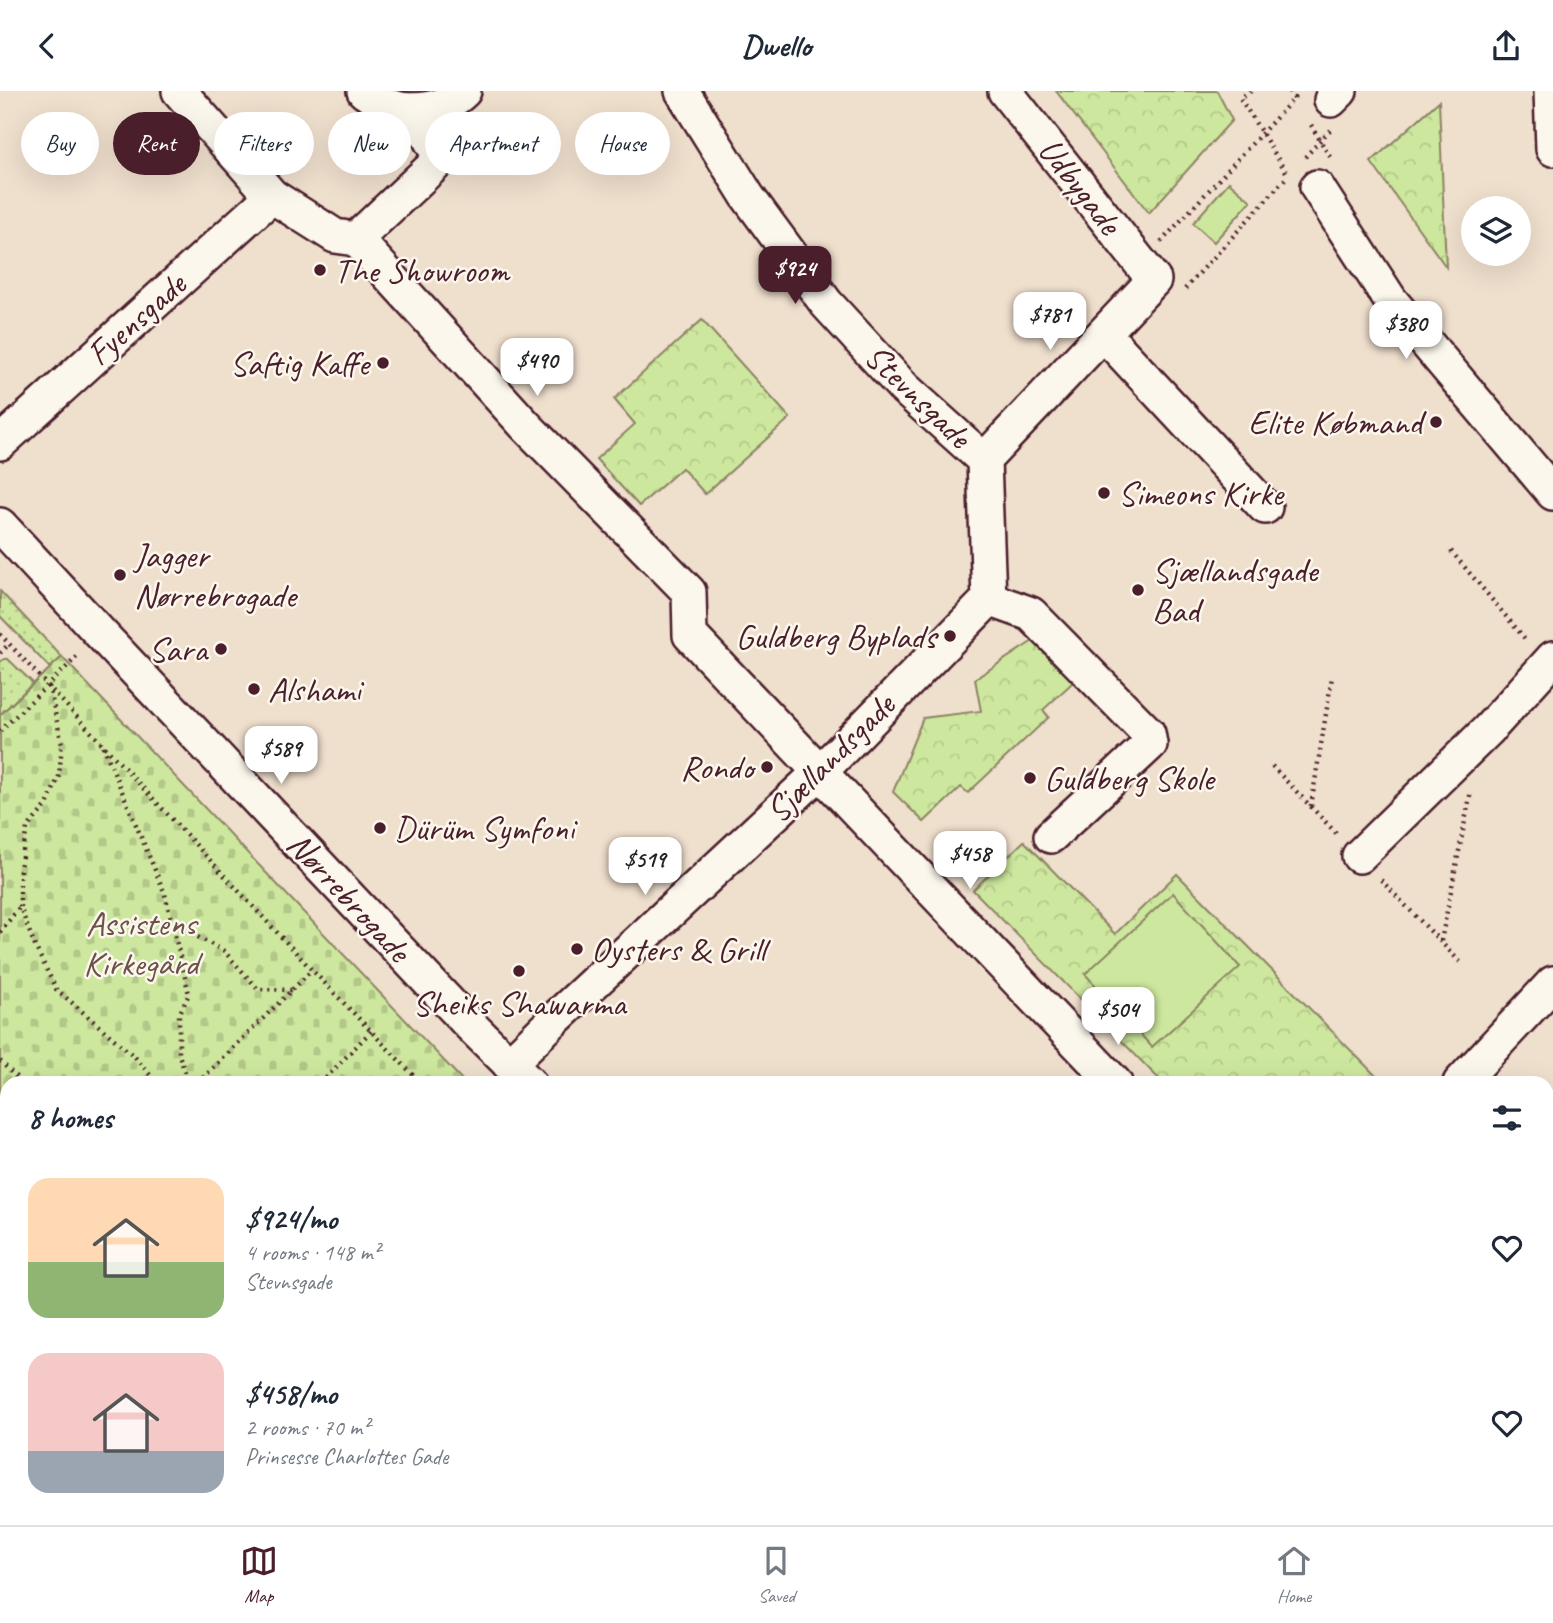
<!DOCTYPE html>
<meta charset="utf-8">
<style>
body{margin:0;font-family:Caveat,sans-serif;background:#f2f2f3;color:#1f2937;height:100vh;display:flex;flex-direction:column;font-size:26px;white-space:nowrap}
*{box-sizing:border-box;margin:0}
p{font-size:23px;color:#747a83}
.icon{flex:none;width:38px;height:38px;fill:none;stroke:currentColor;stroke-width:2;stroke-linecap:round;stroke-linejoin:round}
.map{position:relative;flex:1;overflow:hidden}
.panel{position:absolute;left:0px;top:985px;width:1554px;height:450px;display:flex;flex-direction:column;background:#fff;border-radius:21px 21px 0 0;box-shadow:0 7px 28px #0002}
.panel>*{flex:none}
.hud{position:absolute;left:21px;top:21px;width:700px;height:63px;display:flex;gap:14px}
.buttons{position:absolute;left:1461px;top:105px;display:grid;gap:14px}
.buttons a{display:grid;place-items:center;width:70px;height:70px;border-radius:50%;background:#fff;box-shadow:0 7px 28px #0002;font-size:35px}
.price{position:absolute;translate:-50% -60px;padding:0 16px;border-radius:14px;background:#fff;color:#222;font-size:23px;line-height:46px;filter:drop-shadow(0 2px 4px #0008)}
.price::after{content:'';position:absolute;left:50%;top:42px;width:21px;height:16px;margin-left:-10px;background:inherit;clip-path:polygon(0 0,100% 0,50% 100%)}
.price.current{background:#4a1f2b;color:#fff}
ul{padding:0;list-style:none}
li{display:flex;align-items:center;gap:21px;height:175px;padding:0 28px}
li span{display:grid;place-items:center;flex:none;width:196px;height:140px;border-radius:21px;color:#555}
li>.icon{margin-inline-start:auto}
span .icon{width:84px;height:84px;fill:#fffc;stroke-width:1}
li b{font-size:30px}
h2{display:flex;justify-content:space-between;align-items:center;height:84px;padding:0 28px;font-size:30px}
.chip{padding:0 24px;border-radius:32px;background:#fff;box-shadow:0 7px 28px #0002;font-size:24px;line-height:63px}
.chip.current{background:#4a1f2b;color:#fff}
header{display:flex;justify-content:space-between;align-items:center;height:91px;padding:0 28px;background:#fff;font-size:32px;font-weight:600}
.dock{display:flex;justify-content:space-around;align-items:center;height:98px;border-top:2px solid #e0e1e3;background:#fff;font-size:19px;color:#747a83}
.dock a{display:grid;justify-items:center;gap:4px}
.dock .current{color:#4a1f2b}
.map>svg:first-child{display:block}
</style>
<header><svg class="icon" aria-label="back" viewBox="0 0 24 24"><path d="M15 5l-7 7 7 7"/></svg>Dwello<svg class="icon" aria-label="share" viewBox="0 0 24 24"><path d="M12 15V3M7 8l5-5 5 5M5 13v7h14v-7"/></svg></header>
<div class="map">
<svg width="1553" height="1434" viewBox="0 0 1553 1434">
<defs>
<pattern id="grass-dots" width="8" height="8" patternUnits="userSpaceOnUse" patternTransform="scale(1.75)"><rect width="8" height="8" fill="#cde89e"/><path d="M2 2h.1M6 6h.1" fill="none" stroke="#b2c788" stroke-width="1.8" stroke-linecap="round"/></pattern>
<pattern id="cemetery-stones" width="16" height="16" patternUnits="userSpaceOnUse" patternTransform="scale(1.75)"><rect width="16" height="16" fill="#cde89e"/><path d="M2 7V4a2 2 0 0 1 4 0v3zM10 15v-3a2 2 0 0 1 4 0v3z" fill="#b2c788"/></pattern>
<pattern id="park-crowns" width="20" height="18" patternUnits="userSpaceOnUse" patternTransform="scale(1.75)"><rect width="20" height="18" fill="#cde89e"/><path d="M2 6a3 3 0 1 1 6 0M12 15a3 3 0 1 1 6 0" fill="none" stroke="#b2c788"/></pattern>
</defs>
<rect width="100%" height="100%" fill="#efdfcd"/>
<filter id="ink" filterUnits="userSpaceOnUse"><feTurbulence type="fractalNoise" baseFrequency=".0143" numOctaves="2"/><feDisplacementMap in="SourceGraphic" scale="14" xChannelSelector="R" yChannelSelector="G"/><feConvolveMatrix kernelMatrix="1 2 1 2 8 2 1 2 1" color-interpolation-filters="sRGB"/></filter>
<g filter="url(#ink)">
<g fill="url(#grass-dots)" stroke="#8c8464" stroke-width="2">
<polygon points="0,500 62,566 50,577 0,525"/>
<polygon points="4,568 8,568 33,592 0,624 0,571"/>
</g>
<polygon fill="url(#cemetery-stones)" stroke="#8c8464" stroke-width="2" points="62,566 465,992 7,992 7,1428 877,1428 883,1434 0,1434 0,624"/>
<g fill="url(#park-crowns)" stroke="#8c8464" stroke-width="2">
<polygon points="1056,0 1217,0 1232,29 1149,122"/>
<polygon points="1439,10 1446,176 1371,71"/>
<polygon points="702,229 790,327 705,403 682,377 639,415 596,368 635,333 614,308"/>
<polygon points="1036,548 1068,582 1072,592 1043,619 1049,626 968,702 961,696 924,731 893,701 923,627 981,620 975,588"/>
<polygon points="1024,750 1115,843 1177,783 1383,992 1163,992 973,799"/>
</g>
<g fill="#cde89e" stroke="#8c8464" stroke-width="2">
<polygon points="1229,91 1251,110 1214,151 1193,132"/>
<polygon points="1173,802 1240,876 1152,956 1085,883"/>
</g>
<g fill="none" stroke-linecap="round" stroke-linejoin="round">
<defs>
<g id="minor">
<polyline points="179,0 272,105 335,145 356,148 525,334 689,501 690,544 1115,992"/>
<path d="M364,0C371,5 380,12 388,15C413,23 445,19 464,0"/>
<polyline points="682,0 748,106 826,212 904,297 984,369"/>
<polyline points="1551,0 1553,58"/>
<polyline points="1331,9 1340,0"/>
<polyline points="1317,96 1391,210 1553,402"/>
<polyline points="356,148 441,68 414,19"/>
<polyline points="1104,243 1265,416"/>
<polyline points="0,352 272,105"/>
<polyline points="0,434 100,542 469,933 529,992"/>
<polyline points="989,508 1031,523 1148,642 1150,653 1051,745"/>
<polyline points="1359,765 1488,639 1553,567"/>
<polyline points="509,973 556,927 820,681 989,508 984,369 1154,189 1005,0"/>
<polyline points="1460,992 1553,892"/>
<polyline points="935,1428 941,1434"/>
<polyline points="1324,1428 1335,1434"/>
<polyline points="1095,1434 1100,1428"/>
</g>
</defs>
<use href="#minor" stroke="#4a1f2b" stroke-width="38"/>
<g stroke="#4a1f2b" stroke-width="4.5" stroke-dasharray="2 5" stroke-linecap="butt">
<polyline points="1251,0 1240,7 1288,84"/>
<polyline points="1290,0 1295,9"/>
<polyline points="1311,34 1330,66"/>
<polyline points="1305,66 1330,39"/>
<polyline points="1161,151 1298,3"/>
<polyline points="1185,198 1285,88"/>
<polyline points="1451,460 1526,549"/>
<polyline points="0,543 312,879 421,992"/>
<polyline points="0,562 9,553"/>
<polyline points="49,595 62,653 59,685 47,714 27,737 20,777 20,816 35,855 56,898 135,966 157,992"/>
<polyline points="0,640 78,565"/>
<polyline points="103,655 165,803 189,903 179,924 179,964 189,992"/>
<polyline points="1272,675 1338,744"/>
<polyline points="1311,715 1332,586"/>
<polyline points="1381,789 1463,874"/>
<polyline points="173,833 224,860 258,898 292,899"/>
<polyline points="0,841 19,817"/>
<polyline points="1441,850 1471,700"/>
<polyline points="0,970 22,992"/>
<polyline points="198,992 312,879"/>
<polyline points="321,992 371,940"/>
<polyline points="1547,1071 1553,1064"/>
<polyline points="1547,1129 1553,1134"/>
<polyline points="0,1184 7,1177"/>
<polyline points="1547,1231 1553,1225"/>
<polyline points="0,1386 7,1393"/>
<polyline points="42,1428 48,1434"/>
<polyline points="212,1428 218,1434"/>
<polyline points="260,1428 266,1434"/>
<polyline points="432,1428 437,1434"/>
<polyline points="610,1428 615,1434"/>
<polyline points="830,1428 835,1434"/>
<polyline points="157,1434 163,1428"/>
<polyline points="342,1434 348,1428"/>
<polyline points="466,1434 472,1428"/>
</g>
<use href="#minor" stroke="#fbf7ec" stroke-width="33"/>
</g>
</g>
<g fill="#4a1f2b" stroke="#fbf7ec" stroke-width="2.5">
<circle cx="320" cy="179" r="7"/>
<circle cx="383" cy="272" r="7"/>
<circle cx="1436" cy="331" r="7"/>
<circle cx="1104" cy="402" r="7"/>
<circle cx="120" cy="484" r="7"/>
<circle cx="1138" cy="499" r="7"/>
<circle cx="950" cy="545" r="7"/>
<circle cx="221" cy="558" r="7"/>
<circle cx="254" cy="598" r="7"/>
<circle cx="767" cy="676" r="7"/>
<circle cx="1030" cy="687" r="7"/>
<circle cx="380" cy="737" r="7"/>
<circle cx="577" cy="858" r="7"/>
<circle cx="519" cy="880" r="7"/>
</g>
<g text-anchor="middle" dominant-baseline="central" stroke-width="5" stroke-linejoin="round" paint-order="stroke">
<g font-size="35" fill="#4a1f2b" stroke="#fbf7ec">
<text transform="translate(1080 95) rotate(52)">Udbygade</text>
<text transform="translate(136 228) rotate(-42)">Fyensgade</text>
<text transform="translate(918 305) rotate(44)">Stevnsgade</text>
<text transform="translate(830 667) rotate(-45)">Sjællandsgade</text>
<text transform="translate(349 806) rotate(47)">Nørrebrogade</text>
</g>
<g font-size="35" fill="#4a1f2b" stroke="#fbf7ec" text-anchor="start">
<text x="334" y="179">The Showroom</text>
<text x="369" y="272" text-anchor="end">Saftig Kaffe</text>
<text x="1422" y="331" text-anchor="end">Elite Købmand</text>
<text x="1118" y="402">Simeons Kirke</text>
<text x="134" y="464">Jagger<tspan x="134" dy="40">Nørrebrogade</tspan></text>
<text x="1152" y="479">Sjællandsgade<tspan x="1152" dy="40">Bad</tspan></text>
<text x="936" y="545" text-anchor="end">Guldberg Byplads</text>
<text x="207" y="558" text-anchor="end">Sara</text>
<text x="268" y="598">Alshami</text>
<text x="753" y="676" text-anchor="end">Rondo</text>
<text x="1044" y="687">Guldberg Skole</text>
<text x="394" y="737">Dürüm Symfoni</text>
<text x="591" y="858">Oysters &amp; Grill</text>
<text x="519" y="912" text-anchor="middle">Sheiks Shawarma</text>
</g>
<g font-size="35" fill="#6b5148" stroke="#fbf7ec">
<text x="141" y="832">Assistens<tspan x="141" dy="40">Kirkegård</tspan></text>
</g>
</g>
</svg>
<div class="buttons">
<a><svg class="icon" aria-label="layers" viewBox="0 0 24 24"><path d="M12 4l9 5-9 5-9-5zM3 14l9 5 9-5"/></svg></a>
</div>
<b class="price current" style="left:795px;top:215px">$924</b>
<b class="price" style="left:1050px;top:261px">$781</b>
<b class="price" style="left:1406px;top:270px">$380</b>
<b class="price" style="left:537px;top:307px">$490</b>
<b class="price" style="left:281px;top:695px">$589</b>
<b class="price" style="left:970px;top:800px">$458</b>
<b class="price" style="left:645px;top:806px">$519</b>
<b class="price" style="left:1118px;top:956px">$504</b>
<div class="hud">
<a class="chip">Buy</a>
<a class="chip current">Rent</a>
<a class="chip">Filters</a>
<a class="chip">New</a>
<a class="chip">Apartment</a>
<a class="chip">House</a>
</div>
<section class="panel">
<h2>8 homes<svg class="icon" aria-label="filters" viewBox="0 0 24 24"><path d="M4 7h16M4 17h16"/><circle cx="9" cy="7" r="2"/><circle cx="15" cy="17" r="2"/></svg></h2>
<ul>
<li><span style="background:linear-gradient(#ffd9b3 60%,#8fb573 0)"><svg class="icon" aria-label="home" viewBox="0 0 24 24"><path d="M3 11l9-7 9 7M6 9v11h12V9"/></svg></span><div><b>$924/mo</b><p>4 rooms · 148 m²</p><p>Stevnsgade</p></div><svg class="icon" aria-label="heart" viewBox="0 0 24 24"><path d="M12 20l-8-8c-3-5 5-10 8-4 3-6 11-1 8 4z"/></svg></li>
<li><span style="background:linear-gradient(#f6c9c9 70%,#9aa5b1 0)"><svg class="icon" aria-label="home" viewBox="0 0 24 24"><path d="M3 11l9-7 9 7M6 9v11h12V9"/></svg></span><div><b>$458/mo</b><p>2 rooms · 70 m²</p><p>Prinsesse Charlottes Gade</p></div><svg class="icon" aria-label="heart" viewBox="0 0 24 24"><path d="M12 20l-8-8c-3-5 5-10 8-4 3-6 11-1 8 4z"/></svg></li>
</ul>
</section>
</div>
<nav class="dock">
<a class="current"><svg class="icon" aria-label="map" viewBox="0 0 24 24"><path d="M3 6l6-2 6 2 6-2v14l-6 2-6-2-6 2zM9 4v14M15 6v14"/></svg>Map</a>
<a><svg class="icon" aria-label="saved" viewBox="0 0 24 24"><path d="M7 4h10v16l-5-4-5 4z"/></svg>Saved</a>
<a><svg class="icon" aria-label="home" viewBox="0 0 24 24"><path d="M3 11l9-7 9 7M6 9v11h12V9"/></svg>Home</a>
</nav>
